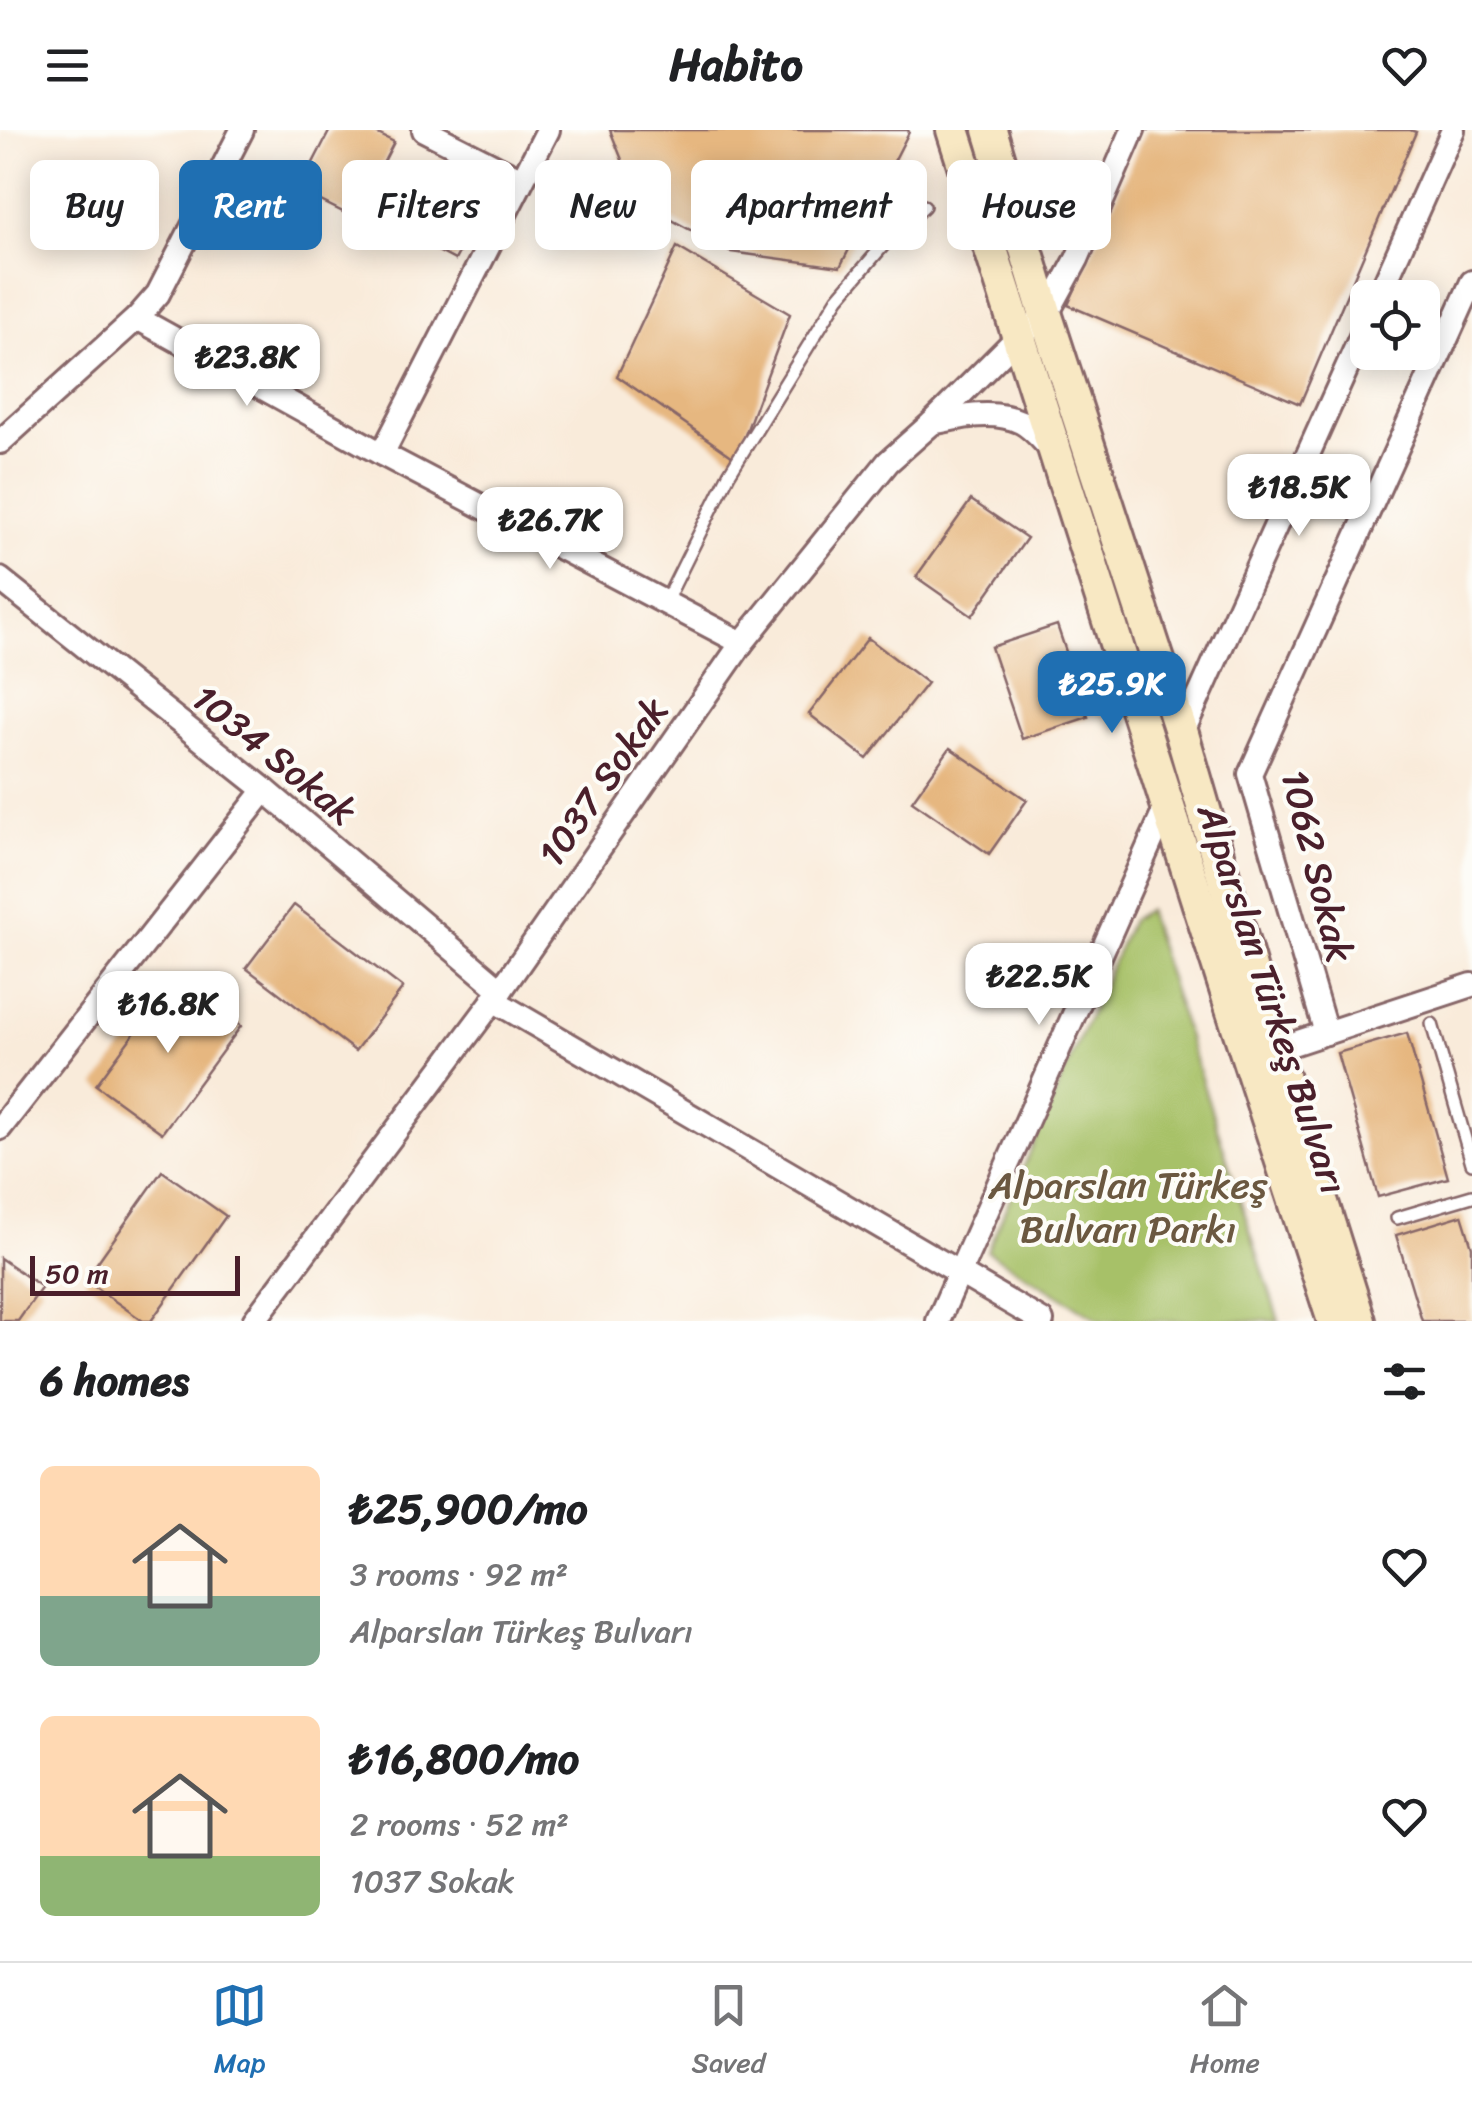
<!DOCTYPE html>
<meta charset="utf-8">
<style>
body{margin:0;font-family:Sriracha,sans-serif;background:#f6f6f6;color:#202124;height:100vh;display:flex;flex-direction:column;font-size:38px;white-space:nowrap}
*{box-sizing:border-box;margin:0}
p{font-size:32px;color:#757577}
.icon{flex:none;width:55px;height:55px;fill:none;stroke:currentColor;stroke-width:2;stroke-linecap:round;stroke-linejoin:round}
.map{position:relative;height:1191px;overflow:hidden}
.sheet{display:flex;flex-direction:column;background:#fff;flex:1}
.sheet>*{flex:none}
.banner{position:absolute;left:30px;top:30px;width:1412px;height:90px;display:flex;gap:20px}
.fabs{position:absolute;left:1350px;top:150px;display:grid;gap:20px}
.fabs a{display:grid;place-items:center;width:90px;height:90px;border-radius:15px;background:#fff;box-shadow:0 5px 25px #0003;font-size:50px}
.scale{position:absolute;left:30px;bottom:25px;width:210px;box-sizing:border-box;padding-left:10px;border:5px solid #4a1f2b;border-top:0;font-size:28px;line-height:35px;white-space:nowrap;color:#4a1f2b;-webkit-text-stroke:8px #fdfcf7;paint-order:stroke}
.price{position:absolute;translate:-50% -85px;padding:0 22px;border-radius:20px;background:#fff;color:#222;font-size:32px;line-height:65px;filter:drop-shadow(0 2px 5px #0008)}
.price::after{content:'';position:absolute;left:50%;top:60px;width:30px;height:22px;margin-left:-15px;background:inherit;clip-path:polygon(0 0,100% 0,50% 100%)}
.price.on{background:#1f6fb2;color:#fff}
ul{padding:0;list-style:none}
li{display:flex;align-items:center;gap:30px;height:250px;padding:0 40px}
li span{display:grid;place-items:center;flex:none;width:280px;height:200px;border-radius:15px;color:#555}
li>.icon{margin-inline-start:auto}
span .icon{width:120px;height:120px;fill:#fffc;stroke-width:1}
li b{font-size:42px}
h2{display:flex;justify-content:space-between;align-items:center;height:120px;padding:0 40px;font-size:42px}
.pill{padding:0 35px;border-radius:15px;background:#fff;box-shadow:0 5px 25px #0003;font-size:35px;line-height:90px}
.pill.on{background:#1f6fb2;color:#fff}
header{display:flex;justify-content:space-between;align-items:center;height:130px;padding:0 40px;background:#fff;font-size:45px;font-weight:800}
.tabs{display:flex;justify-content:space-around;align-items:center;height:140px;border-top:2px solid #e0e0e0;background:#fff;font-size:28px;color:#757577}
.tabs a{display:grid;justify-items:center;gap:5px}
.tabs .on{color:#1f6fb2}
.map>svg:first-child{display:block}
</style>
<header><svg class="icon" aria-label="menu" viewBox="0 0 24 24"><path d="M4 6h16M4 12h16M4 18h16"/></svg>Habito<svg class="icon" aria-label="heart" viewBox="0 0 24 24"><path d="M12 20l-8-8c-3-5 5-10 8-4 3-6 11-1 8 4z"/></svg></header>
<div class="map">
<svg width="1472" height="1191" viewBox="0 0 1472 1191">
<rect width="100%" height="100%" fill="#fdfcf7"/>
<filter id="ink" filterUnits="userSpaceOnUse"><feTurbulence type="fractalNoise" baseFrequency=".01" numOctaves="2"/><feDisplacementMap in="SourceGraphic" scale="20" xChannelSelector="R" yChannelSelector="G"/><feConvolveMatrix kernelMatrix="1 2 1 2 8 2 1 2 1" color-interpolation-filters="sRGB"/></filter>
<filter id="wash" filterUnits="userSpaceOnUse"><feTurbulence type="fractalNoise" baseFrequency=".0048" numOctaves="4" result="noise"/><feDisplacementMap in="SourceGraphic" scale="40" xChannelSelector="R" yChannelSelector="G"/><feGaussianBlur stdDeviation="2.25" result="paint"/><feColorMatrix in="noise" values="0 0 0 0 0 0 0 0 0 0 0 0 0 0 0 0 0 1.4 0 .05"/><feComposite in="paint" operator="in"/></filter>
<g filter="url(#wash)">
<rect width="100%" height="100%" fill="#f9ebda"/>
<polygon fill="#a7c167" stroke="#787049" stroke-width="2.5" points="1147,780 1279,1191 1101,1191 987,1121 1131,790"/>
<g id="blocks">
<g fill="#e6b780">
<polygon points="330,0 370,0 394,12 355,88 299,60"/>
<polygon points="610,0 908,0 909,2 840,137 731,122 639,72"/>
<polygon points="1146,0 1410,0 1416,2 1300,274 1068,175"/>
<polygon points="441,28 494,56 455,130 402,102"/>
<polygon points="677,117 790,184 736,329 617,246"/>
<polygon points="971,370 1027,408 972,486 916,447"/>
<polygon points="1057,495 1088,587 1022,609 991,517"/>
<polygon points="868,508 927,553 867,629 809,584"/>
<polygon points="950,618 1027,670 989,724 912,671"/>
<polygon points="294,775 403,858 355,921 246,838"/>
<polygon points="175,848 241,896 162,1003 96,955"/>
<polygon points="1407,903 1448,1048 1378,1067 1337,923"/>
<polygon points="162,1041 226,1086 151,1191 143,1191 85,1150"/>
<polygon points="1462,1085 1472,1117 1472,1191 1422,1191 1396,1105"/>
<polygon points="0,1128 42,1157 18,1191 0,1191"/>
</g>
</g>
</g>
<g filter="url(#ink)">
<use href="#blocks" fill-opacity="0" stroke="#876668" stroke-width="2.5"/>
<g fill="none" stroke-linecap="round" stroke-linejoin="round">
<defs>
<g id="lane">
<polyline points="665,473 729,344 838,168 887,111 924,76"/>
<polyline points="1432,894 1472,1033"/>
<polyline points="1397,1088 1472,1066"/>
</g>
<g id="street">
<polyline points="424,0 522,50"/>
<polyline points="1378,168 1453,0"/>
<polyline points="137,188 382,324 742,513"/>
<path d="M932,293C960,287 994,279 1021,292C1033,298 1043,311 1052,320"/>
<polyline points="0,312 137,188 158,164 242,0"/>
<polyline points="382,324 548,0"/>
<polyline points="0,449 265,660 501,860"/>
<polyline points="1182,604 1368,191"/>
<polyline points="493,870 1042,1191"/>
<polyline points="1326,903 1250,644 1472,152"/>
<polyline points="1274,920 1472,855"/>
<polyline points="0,998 265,660"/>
<polyline points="254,1191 501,860 742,513 888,332 932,293 1018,207 1046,186 1077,129 1133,0"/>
<polyline points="938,1191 1167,675"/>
</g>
<g id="secondary">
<polyline points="953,0 1231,875 1334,1191"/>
<polyline points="990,0 1046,186 1182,604 1274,920 1359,1191"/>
</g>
</defs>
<use href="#lane" stroke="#876668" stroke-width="16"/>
<use href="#street" stroke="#876668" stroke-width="28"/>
<use href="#secondary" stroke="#876668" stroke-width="38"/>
<use href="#lane" stroke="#fff" stroke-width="11"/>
<use href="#street" stroke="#fff" stroke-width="22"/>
<use href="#secondary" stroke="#f8e8c3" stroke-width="32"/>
</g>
</g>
<g text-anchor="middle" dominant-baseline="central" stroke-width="8" stroke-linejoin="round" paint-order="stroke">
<g font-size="38" fill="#4a1f2b" stroke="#fdfcf7">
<text transform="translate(274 625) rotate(39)">1034 Sokak</text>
<text transform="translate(603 652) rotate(-55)">1037 Sokak</text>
<text transform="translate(1317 736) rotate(76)">1062 Sokak</text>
<text transform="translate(1272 869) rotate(72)">Alparslan Türkeş Bulvarı</text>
</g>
<g font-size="38" fill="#6b5840" stroke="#fdfcf7">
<text x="1128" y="1055">Alparslan Türkeş<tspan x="1128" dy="44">Bulvarı Parkı</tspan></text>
</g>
</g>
</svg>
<div class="fabs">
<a><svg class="icon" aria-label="locate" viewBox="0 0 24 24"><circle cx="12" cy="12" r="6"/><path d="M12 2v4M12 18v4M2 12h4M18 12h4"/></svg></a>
</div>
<div class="scale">50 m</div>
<b class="price" style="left:247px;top:279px">₺23.8K</b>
<b class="price" style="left:1299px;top:409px">₺18.5K</b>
<b class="price" style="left:550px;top:442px">₺26.7K</b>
<b class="price on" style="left:1112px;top:606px">₺25.9K</b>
<b class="price" style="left:1039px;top:898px">₺22.5K</b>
<b class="price" style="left:168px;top:926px">₺16.8K</b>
<div class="banner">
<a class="pill">Buy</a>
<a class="pill on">Rent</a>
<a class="pill">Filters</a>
<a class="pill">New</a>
<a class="pill">Apartment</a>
<a class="pill">House</a>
</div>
</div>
<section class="sheet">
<h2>6 homes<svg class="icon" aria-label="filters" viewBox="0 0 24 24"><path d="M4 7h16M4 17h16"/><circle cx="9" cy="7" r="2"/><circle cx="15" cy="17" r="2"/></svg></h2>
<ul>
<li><span style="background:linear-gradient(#ffd9b3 65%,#7fa58c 0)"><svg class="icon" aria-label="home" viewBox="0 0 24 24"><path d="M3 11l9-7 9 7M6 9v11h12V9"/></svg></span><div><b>₺25,900/mo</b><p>3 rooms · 92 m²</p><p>Alparslan Türkeş Bulvarı</p></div><svg class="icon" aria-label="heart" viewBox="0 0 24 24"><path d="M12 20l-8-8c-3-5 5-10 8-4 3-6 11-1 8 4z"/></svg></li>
<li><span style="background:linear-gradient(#ffd9b3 70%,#8fb573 0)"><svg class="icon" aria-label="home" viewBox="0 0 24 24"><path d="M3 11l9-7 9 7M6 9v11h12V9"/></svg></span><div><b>₺16,800/mo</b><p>2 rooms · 52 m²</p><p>1037 Sokak</p></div><svg class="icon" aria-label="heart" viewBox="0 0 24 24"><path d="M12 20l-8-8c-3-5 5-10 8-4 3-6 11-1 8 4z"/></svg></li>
</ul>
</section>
<nav class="tabs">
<a class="on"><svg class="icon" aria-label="map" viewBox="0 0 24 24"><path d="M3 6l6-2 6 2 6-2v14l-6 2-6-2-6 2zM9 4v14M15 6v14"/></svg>Map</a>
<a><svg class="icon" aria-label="saved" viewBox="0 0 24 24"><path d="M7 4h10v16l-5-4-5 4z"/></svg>Saved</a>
<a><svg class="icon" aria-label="home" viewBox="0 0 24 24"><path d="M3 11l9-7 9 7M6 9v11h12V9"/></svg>Home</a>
</nav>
